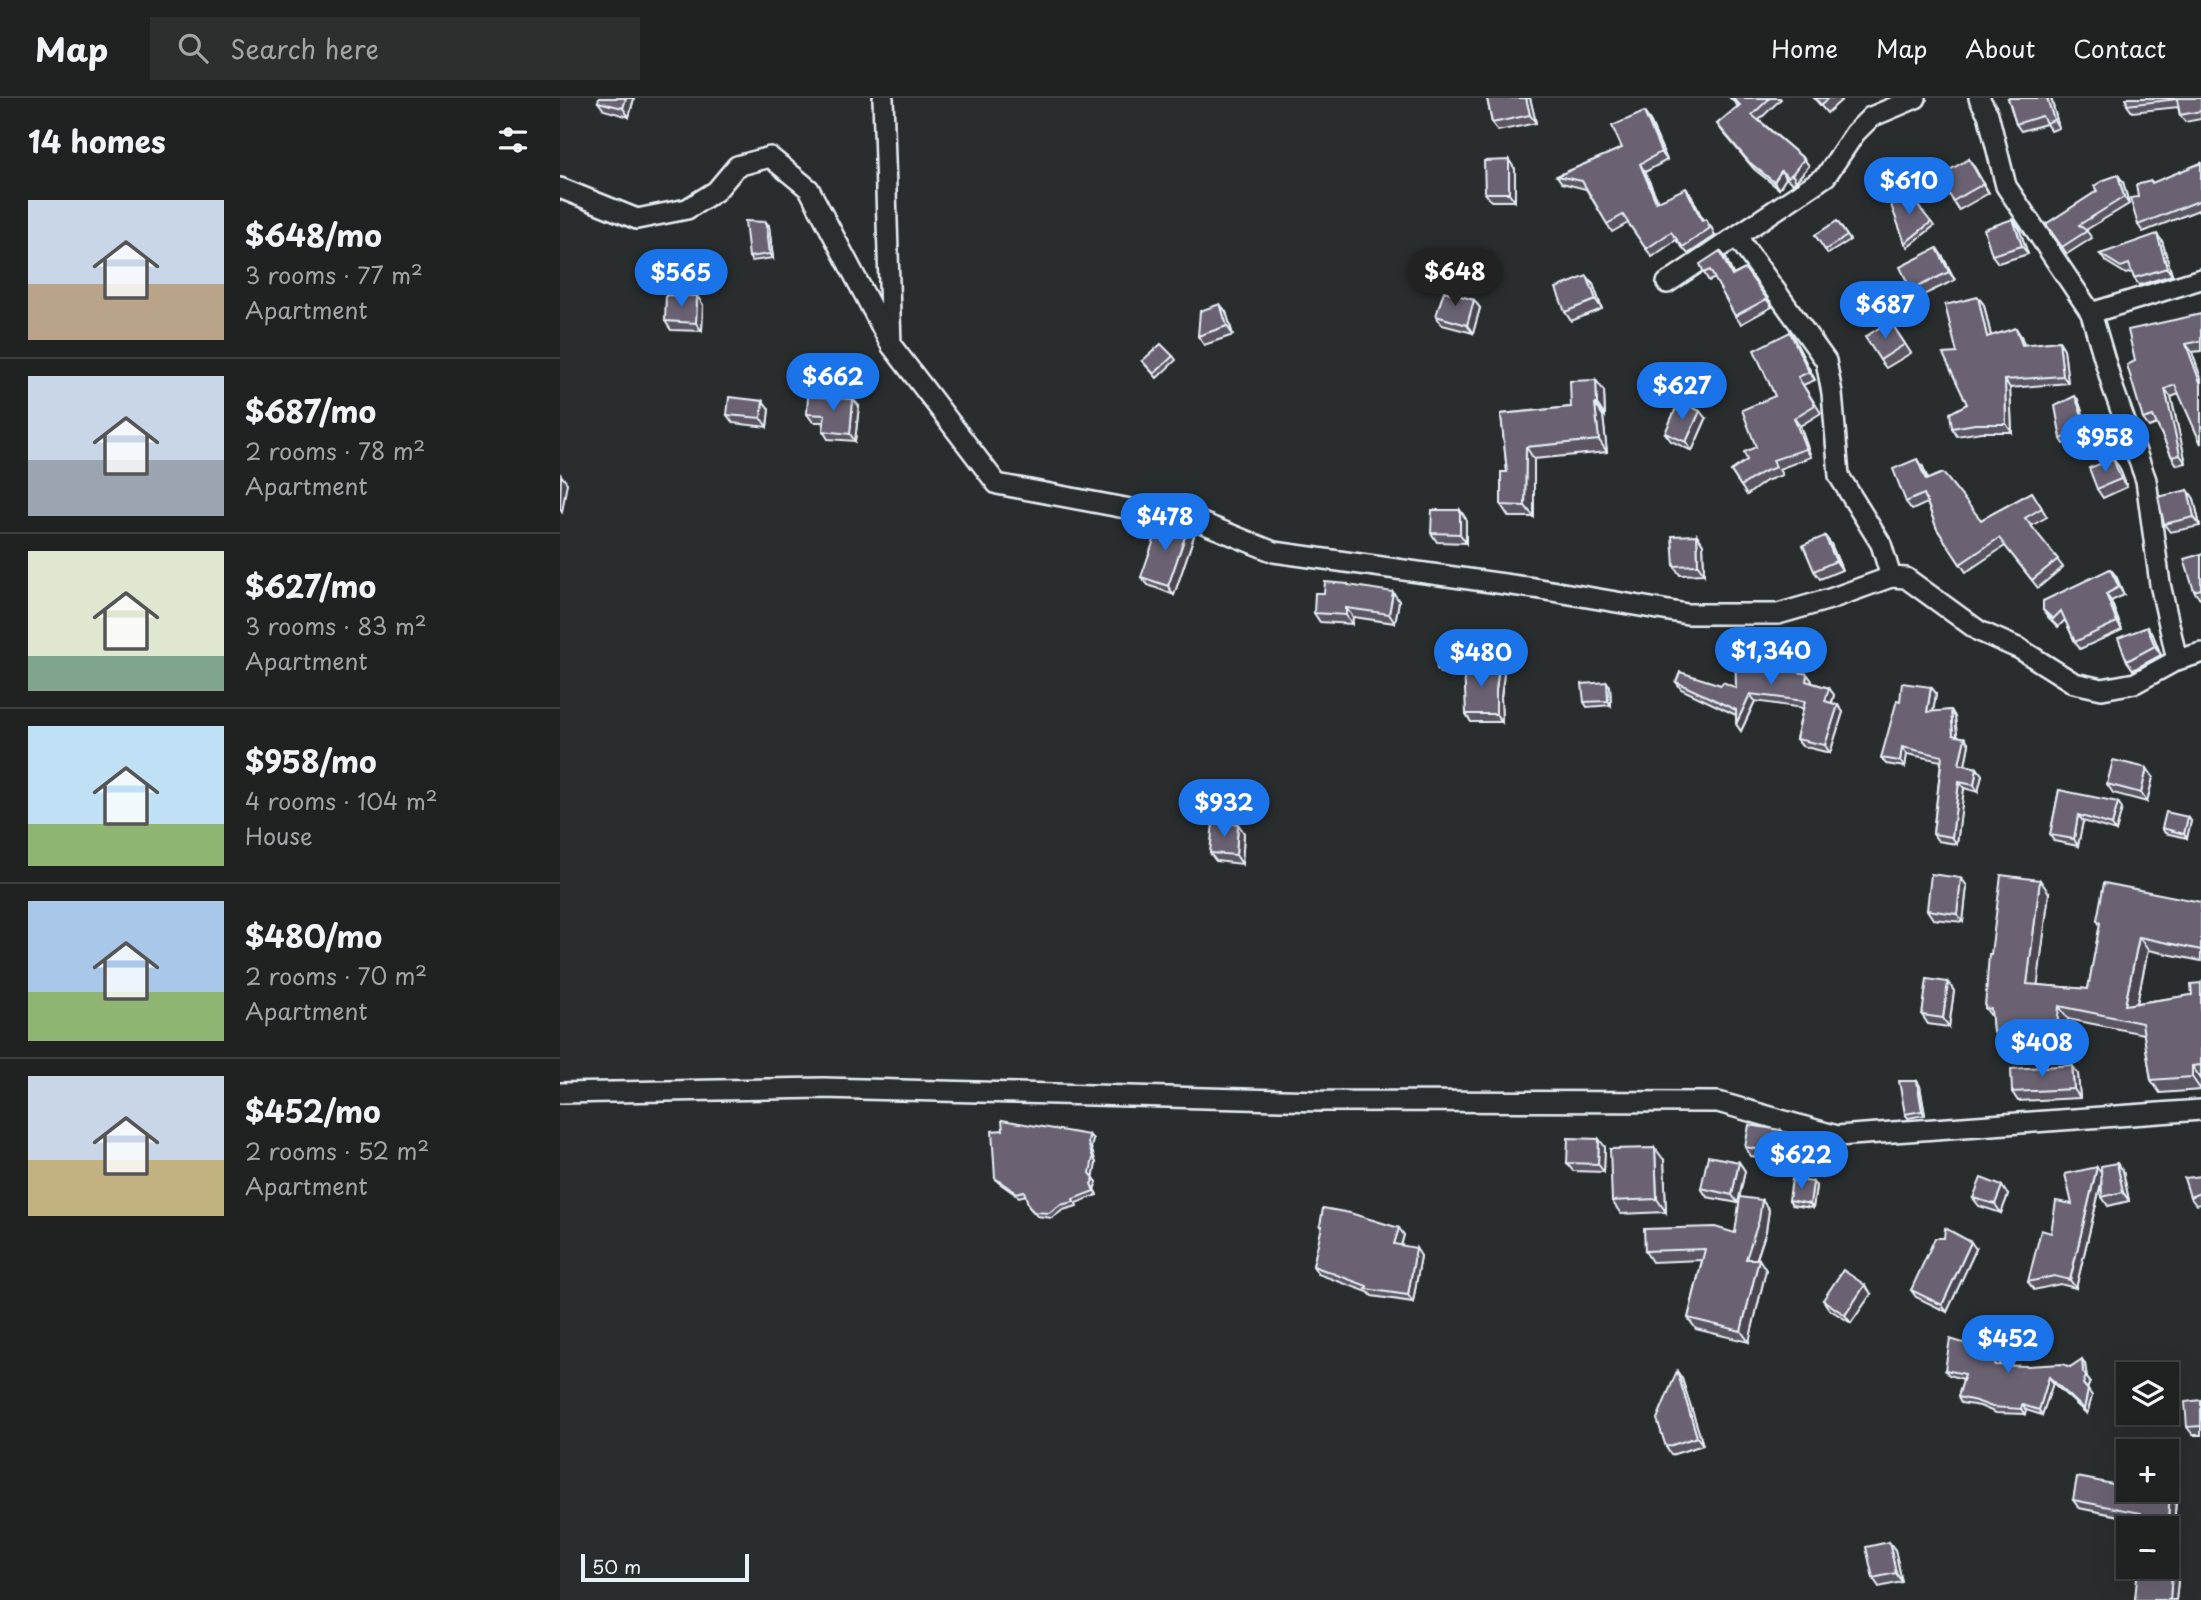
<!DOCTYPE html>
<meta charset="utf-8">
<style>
body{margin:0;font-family:"Playpen Sans",sans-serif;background:#2d2f2f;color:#f1f3f6;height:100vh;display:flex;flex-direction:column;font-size:26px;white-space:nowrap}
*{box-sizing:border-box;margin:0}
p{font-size:23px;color:#a2a4a5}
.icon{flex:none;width:38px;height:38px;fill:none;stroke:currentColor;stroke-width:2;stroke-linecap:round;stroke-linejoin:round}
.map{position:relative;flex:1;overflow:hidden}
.panel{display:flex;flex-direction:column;background:#202222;width:560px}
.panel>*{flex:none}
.tools{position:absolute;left:1556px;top:1264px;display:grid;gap:14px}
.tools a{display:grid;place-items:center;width:63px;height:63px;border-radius:0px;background:#202222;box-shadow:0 7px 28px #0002,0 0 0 2px #3d3f40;font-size:35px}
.scale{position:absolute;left:21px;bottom:18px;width:168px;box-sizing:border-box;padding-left:7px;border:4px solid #e8f1f8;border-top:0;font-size:19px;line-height:24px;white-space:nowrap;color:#e8f1f8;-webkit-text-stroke:5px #2a2d2e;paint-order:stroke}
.price{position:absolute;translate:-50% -60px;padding:0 16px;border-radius:24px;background:#1a73e8;color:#fff;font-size:23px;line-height:46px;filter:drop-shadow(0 2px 4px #0008)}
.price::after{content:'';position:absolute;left:50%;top:42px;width:21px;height:16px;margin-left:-10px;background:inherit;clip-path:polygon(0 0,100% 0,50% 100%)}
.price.current{background:#222;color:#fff}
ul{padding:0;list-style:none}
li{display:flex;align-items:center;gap:21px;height:175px;padding:0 28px}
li+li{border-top:2px solid #3d3f40}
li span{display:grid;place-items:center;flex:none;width:196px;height:140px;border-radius:0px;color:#555}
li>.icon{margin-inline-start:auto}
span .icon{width:84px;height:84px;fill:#fffc;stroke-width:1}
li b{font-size:30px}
h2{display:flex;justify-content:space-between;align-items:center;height:84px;padding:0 28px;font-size:30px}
header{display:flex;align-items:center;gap:42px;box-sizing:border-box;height:98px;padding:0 35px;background:#202222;border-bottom:2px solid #3d3f40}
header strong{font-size:33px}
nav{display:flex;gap:38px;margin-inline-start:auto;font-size:24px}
.search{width:490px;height:63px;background:#2d2f2f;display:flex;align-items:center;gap:18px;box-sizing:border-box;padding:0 24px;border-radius:0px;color:#a2a4a5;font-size:26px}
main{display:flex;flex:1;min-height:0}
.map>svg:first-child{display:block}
</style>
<header>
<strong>Map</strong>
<div class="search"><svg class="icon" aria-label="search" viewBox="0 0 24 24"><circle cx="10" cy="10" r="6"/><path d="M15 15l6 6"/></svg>Search here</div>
<nav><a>Home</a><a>Map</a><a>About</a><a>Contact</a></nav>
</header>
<main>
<section class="panel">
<h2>14 homes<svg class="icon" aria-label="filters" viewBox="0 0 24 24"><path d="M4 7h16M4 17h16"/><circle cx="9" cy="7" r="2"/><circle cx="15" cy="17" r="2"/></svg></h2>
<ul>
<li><span style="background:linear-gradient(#c9d6e8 60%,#b9a48a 0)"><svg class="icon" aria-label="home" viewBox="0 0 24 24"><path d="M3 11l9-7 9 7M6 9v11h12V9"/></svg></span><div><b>$648/mo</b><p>3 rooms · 77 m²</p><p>Apartment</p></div></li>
<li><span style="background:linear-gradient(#c9d6e8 60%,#9aa5b1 0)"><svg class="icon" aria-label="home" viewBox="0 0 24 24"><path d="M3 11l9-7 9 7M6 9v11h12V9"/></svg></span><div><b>$687/mo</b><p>2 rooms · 78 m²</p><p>Apartment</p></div></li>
<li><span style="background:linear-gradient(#dfe7d0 75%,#7fa58c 0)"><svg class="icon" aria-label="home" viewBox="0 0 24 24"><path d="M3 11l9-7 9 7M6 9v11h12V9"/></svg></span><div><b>$627/mo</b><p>3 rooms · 83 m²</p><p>Apartment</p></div></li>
<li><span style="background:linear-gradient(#bfe0f5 70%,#8fb573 0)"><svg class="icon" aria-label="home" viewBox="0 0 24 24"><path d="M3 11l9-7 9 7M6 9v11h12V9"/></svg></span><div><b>$958/mo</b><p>4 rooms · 104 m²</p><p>House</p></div></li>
<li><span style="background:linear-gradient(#a9c7e8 65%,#8fb573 0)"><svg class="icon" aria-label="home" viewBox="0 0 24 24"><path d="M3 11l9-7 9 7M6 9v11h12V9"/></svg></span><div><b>$480/mo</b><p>2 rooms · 70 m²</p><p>Apartment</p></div></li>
<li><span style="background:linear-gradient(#c9d6e8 60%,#c2b280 0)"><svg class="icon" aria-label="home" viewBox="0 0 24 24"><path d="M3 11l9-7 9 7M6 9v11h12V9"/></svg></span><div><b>$452/mo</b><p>2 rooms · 52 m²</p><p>Apartment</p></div></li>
</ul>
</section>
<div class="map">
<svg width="1641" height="1502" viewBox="0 0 1641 1502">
<rect width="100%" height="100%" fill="#2a2d2e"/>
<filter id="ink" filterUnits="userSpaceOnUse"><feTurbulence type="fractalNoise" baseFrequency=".0143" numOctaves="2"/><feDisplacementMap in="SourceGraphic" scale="14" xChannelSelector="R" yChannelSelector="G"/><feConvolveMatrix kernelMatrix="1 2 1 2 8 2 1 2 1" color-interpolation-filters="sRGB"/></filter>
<g filter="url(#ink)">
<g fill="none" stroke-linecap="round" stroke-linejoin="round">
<defs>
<g id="minor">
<polyline points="323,0 331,247 437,386 640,424 714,454 974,490 1127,516 1218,516 1270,501 1331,479"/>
<polyline points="1419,0 1428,16 1446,88 1531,215"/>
<polyline points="0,90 77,121 127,111 156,93 177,68 210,59 249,91 329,243"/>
<polyline points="1177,139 1266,263 1272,295 1279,378 1321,446 1331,479 1346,480 1419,533 1460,551 1514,585 1542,591 1575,585 1617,562 1641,555"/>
<polyline points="1107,185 1266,78 1295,35 1311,19 1356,0"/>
<polyline points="1617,562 1600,486 1586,382 1553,290 1531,215 1641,181"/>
<polyline points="0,995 263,990 760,1003 1158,1004 1277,1038 1641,1012"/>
</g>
</defs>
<use href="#minor" stroke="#e8f1f8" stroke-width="24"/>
<use href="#minor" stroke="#2a2d2e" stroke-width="19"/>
</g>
<g fill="#5c5462" stroke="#e8f1f8" stroke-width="2">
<polygon points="74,0 69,19 44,12 38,4"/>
<polygon points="927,0 970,0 976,25 938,33 932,25"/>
<polygon points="1170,0 1220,0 1221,1 1199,22 1244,61 1249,68 1236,83 1233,86 1226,80 1219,91 1194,71 1162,33 1157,26 1178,8"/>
<polygon points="1254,0 1284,0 1267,15"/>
<polygon points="1448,0 1491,0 1499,30 1491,33 1486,26 1461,33 1456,26"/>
<polygon points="1566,0 1641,0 1641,21 1625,24 1620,17 1618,9 1572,14 1567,7"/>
<polygon points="1089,21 1107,62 1085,74 1098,103 1131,97 1143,122 1151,128 1155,138 1128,156 1116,142 1092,159 1068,125 1052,134 1026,91 1002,85 997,78 1062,50"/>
<polygon points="1409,61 1429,95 1399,112 1393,103"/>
<polygon points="1641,65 1641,111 1583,134 1578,127 1578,99 1591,83 1593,85"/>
<polygon points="955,71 955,103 931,103 925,95"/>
<polygon points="1558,77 1563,84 1569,106 1526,132 1532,140 1507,156 1486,126 1537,93"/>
<polygon points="1277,123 1290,142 1268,156 1255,137"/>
<polygon points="1371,124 1374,128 1348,149 1345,145"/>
<polygon points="209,128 213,160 192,163 189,159"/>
<polygon points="1459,130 1468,156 1438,165 1432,157"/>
<polygon points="1602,143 1612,177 1579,187 1574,180 1572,174 1566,176 1545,163 1540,156"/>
<polygon points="1160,153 1166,160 1173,177 1185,171 1212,209 1181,226 1175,218 1155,180 1149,183 1144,175"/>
<polygon points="1383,159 1395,182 1357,200 1351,192"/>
<polygon points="1027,178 1033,186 1042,211 1011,223 1005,214"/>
<polygon points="137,198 143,207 142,233 111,232 105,223"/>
<polygon points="1418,199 1424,207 1431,238 1461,238 1464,247 1499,243 1504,251 1508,285 1450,290 1452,334 1421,334 1397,338 1392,330 1407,306 1397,255"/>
<polygon points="914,202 920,210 913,235 882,227 876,218"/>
<polygon points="660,206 666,214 673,237 644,247 638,238"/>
<polygon points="1641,216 1641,253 1632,254 1619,296 1611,299 1626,365 1617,367 1612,359 1597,326 1589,329 1583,321 1575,263"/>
<polygon points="1330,223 1351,255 1326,270 1320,262"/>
<polygon points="1230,234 1235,243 1255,282 1243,287 1261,315 1240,328 1251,359 1219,371 1222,377 1206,383 1187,397 1171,373 1187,362 1196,349 1215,298"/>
<polygon points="613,258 616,262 597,280 582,263"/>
<polygon points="1099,270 1102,274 1109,291 1091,298 1088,294"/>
<polygon points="1044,293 1045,318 1043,318 1047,354 974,361 974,419 949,419 941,407 947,374 941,316 1011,309"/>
<polygon points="1518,302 1530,336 1504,346 1501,341"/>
<polygon points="203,303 209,311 207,329 173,325 167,317"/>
<polygon points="299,308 295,343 268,341 263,333 264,324 253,324 247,316"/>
<polygon points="1146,321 1132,353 1111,343 1105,335"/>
<polygon points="1549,331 1552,335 1561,358 1553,361 1559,369 1567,389 1543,400 1537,391 1543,365 1540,361"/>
<polygon points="1363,369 1368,381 1421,422 1472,394 1487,419 1471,428 1503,469 1478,490 1445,448 1406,474 1377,431 1367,405 1352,412 1346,404"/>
<polygon points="1628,392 1634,401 1640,428 1610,434 1604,426"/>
<polygon points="900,412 906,421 906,445 877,444 871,435"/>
<polygon points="628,430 634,438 614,497 588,487 581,479"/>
<polygon points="1137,437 1143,446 1144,476 1120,477 1114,468"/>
<polygon points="1265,438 1271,446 1282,472 1260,481 1254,473"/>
<polygon points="1641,456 1641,501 1640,501 1634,493"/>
<polygon points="1550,471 1556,478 1564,497 1551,503 1562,532 1520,551 1515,544 1505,522 1498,529 1488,519 1483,512"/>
<polygon points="788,486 789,488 839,503 835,525 793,519 792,526 760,524 754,515"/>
<polygon points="1587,529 1593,537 1601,557 1573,572 1567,563"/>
<polygon points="1231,546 1237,553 1238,574 1247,576 1252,583 1252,585 1269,590 1274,597 1272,605 1283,614 1270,655 1242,648 1236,641 1243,610 1195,603 1181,633 1176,626 1176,617 1121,591 1116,584 1161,587 1176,590 1204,548"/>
<polygon points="903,555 904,574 880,575 877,570"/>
<polygon points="939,568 944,576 941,599 942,624 911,624 906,616"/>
<polygon points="1050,588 1051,607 1027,609 1024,604"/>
<polygon points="1376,595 1373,614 1391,612 1395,619 1397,638 1405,640 1409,646 1405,667 1417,670 1422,677 1418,694 1404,690 1397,746 1378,743 1373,736 1381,663 1347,656 1345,669 1326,666 1321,660 1340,603"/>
<polygon points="1593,679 1587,704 1553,695 1547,686"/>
<polygon points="1499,692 1562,710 1556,733 1523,723 1518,748 1494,743 1490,737"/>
<polygon points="1628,719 1631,723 1627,740 1605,735 1602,730"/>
<polygon points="678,726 684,735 682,766 656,763 650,755"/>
<polygon points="1401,780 1407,788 1403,824 1373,821 1367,812"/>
<polygon points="1489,795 1477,887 1528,891 1540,827 1537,822 1641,804 1641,863 1588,852 1577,905 1632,897 1641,885 1641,992 1600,995 1591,982 1584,936 1508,921 1506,941 1461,937 1462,945 1442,946 1433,933 1432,919 1425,910 1431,856"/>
<polygon points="1388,884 1394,893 1389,929 1368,926 1362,917"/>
<polygon points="1512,967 1518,976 1520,1000 1458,1003 1452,994"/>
<polygon points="1357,983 1360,988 1365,1017 1348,1020 1345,1016"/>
<polygon points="1221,1032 1227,1041 1224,1063 1191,1058 1185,1049"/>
<polygon points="529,1037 533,1041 531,1050 536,1065 533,1080 537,1084 534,1091 537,1097 516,1105 517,1108 503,1112 492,1120 477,1118 469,1109 466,1097 459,1099 438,1084 435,1080"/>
<polygon points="1045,1049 1044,1074 1013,1073 1007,1065"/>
<polygon points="1104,1062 1106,1114 1061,1116 1052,1103"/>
<polygon points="1179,1064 1185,1073 1178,1105 1147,1099 1141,1090"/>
<polygon points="1537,1069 1541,1074 1563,1073 1569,1103 1548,1108 1542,1099 1541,1086 1516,1190 1500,1186 1474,1192 1468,1184 1491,1135"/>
<polygon points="1641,1078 1641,1106 1636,1107 1630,1099"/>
<polygon points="1256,1088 1253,1110 1232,1107 1229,1102"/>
<polygon points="1448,1097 1441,1115 1419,1108 1413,1100"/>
<polygon points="1202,1102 1209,1112 1206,1133 1197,1161 1206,1172 1189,1244 1136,1231 1128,1220 1142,1162 1092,1164 1085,1153 1175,1135"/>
<polygon points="760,1128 844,1137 841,1148 861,1158 853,1204 812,1198 808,1194 758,1176 753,1168 762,1131"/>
<polygon points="1416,1151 1387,1214 1356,1199 1351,1192"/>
<polygon points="1311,1196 1291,1225 1269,1211 1263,1202"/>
<polygon points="1444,1238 1440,1268 1510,1269 1525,1266 1527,1280 1530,1284 1527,1291 1532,1298 1527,1316 1493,1285 1482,1317 1466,1312 1465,1316 1436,1315 1420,1308 1401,1305 1398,1299 1403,1281 1389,1277 1385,1272 1410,1247"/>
<polygon points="1122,1281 1143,1347 1111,1357 1106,1349"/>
<polygon points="1641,1302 1641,1337 1633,1337 1627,1329"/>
<polygon points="1558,1387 1617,1387 1613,1443 1615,1446 1610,1474 1612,1474 1618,1483 1616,1502 1575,1502 1586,1428 1583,1423 1519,1410 1513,1402"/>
<polygon points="1329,1444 1335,1452 1342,1484 1319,1489 1313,1480"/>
</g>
<g fill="#4b4550" stroke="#e8f1f8" stroke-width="2">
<polygon points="66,0 74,0 69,19 63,10"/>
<polygon points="966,0 970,0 976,25 970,17"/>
<polygon points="1487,0 1491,0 1499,30 1494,22"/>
<polygon points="1084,14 1089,21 1107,62 1101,54"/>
<polygon points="1244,61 1249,68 1236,83 1232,76"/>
<polygon points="1409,61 1415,70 1429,95 1423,86"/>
<polygon points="949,62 955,71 955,103 949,95"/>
<polygon points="1080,66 1085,74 1101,111 1096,104"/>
<polygon points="1221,73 1226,80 1219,91 1214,84"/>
<polygon points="1558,77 1563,84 1569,106 1564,99"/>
<polygon points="1126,90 1131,97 1147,130 1142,123"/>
<polygon points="1453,121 1459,130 1468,156 1462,148"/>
<polygon points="206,124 209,128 213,160 210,156"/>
<polygon points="1597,136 1602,143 1612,177 1607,170"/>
<polygon points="1377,150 1383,159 1395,182 1389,174"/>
<polygon points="1160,153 1166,160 1177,186 1172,178"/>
<polygon points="1027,178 1033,186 1042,211 1036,202"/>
<polygon points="137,198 143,207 142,233 136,225"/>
<polygon points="1418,199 1424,207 1433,247 1427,239"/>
<polygon points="914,202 920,210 913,235 907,227"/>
<polygon points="660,206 666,214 673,237 667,228"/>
<polygon points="1456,230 1461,238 1467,255 1462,247"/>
<polygon points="1230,234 1235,243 1255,282 1249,274"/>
<polygon points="1499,243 1504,251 1508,285 1503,278"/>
<polygon points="1626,246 1632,254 1641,280 1641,287"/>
<polygon points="1036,282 1044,293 1045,318 1037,306"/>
<polygon points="1445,282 1450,290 1452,334 1446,326"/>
<polygon points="1605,291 1611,299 1626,365 1620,357"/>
<polygon points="1515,298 1518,302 1530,336 1527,331"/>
<polygon points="293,301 299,308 295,343 290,336"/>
<polygon points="203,303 209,311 207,329 201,320"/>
<polygon points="1035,306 1043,318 1047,354 1039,342"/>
<polygon points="1140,313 1146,321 1132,353 1126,344"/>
<polygon points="1234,320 1240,328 1251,359 1246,351"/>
<polygon points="1549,331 1552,335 1561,358 1558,354"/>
<polygon points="966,349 974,361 974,419 965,408"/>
<polygon points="1357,361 1363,369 1371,390 1366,382"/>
<polygon points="1553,361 1559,369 1567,389 1561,381"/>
<polygon points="1,377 7,385 2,414 0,411"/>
<polygon points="1628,392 1634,401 1640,428 1634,419"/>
<polygon points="900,412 906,421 906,445 900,436"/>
<polygon points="628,430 634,438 614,497 608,488"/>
<polygon points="1137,437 1143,446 1144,476 1138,467"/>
<polygon points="1265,438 1271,446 1282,472 1276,463"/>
<polygon points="1550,471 1556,478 1564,497 1559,489"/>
<polygon points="833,494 839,503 835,525 829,516"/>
<polygon points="1546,496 1551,503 1562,532 1557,524"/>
<polygon points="786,510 793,519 792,526 786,517"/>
<polygon points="1587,529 1593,537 1601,557 1595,548"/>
<polygon points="1231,546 1237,553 1239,581 1233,573"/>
<polygon points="900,551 903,555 904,574 901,570"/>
<polygon points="939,568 944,576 941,599 942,624 936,616 936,592"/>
<polygon points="1247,576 1252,583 1251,591 1246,583"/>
<polygon points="1047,584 1050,588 1051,607 1048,603"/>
<polygon points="1371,589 1376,595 1372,621 1367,614"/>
<polygon points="1269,590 1274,597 1270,610 1265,603"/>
<polygon points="1190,596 1195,603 1181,633 1176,626"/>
<polygon points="1278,607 1283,614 1270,655 1265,647"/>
<polygon points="1391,612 1395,619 1398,644 1393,637"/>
<polygon points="1405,640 1409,646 1404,673 1399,666"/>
<polygon points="1342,649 1347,656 1345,669 1340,663"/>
<polygon points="1417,670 1422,677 1418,694 1414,687"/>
<polygon points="1587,670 1593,679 1587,704 1581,695"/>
<polygon points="1399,684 1404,690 1397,746 1392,739"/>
<polygon points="1558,704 1562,710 1556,733 1552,727"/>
<polygon points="1518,717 1523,723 1518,748 1514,741"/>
<polygon points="1628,719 1631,723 1627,740 1624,736"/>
<polygon points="678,726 684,735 682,766 676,757"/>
<polygon points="1401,780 1407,788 1403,824 1397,816"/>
<polygon points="1480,782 1489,795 1476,899 1467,886"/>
<polygon points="1579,839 1588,852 1574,919 1565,907"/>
<polygon points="1388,884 1394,893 1389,929 1383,920"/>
<polygon points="1499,908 1508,921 1506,941 1497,928"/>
<polygon points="1452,924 1461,937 1462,945 1452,932"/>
<polygon points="1512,967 1518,976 1520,1000 1514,991"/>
<polygon points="1632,968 1641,981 1641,992 1632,979"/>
<polygon points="1357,983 1360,988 1365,1017 1362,1013"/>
<polygon points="1221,1032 1227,1041 1224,1063 1218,1055"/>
<polygon points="529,1037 533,1041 531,1050 536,1065 533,1080 530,1075 528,1045"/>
<polygon points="1039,1041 1045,1049 1044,1074 1038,1066"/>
<polygon points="1095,1050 1104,1062 1106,1114 1097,1101"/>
<polygon points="1179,1064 1185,1073 1178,1105 1172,1097"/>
<polygon points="1557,1065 1563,1073 1569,1103 1563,1094"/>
<polygon points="1537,1069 1543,1077 1516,1190 1510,1182"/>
<polygon points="534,1080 537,1084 534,1091 537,1097 531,1086"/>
<polygon points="1253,1084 1256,1088 1253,1110 1250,1106"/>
<polygon points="1442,1088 1448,1097 1441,1115 1435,1106"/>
<polygon points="1202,1102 1209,1112 1206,1133 1193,1171 1186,1161"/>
<polygon points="839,1130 844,1137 839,1154 834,1146"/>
<polygon points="1411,1144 1416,1151 1387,1214 1382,1207"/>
<polygon points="856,1150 861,1158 853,1204 848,1197"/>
<polygon points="1199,1161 1206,1172 1189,1244 1181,1233"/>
<polygon points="1305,1187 1311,1196 1291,1225 1285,1217"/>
<polygon points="1441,1232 1444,1238 1439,1273 1435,1267"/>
<polygon points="1522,1261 1525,1266 1527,1280 1530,1284 1527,1291 1523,1286 1523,1274"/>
<polygon points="1117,1273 1122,1281 1143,1347 1137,1339"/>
<polygon points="1489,1279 1493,1285 1482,1317 1479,1312"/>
<polygon points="1528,1292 1532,1298 1527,1316 1524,1311"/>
<polygon points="1462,1307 1466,1312 1465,1316 1461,1311"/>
<polygon points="1611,1379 1617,1387 1613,1443 1615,1446 1609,1482 1603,1473 1604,1468 1606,1468 1607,1437"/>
<polygon points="1329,1444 1335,1452 1342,1484 1336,1475"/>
<polygon points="1612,1474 1618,1483 1616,1502 1610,1502"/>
</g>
<g fill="#6b6272" stroke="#e8f1f8" stroke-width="2">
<polygon points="39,0 66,0 63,10 38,4"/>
<polygon points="927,0 966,0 970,17 932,25"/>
<polygon points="1172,0 1210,0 1192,17 1244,61 1232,76 1228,79 1221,73 1214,84 1189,64 1157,26 1180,7"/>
<polygon points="1255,0 1269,0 1261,7"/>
<polygon points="1448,0 1487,0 1494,22 1486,25 1482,18 1456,26"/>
<polygon points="1566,0 1641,0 1641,13 1620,17 1617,1 1567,7"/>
<polygon points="1084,14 1101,54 1080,66 1096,104 1126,90 1142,123 1146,121 1150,130 1123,149 1111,134 1086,151 1063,117 1047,126 1022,83 997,78 1062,50 1052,28"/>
<polygon points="1409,61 1423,86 1393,103 1379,78"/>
<polygon points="949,62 949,95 925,95 924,63"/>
<polygon points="1641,65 1641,102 1578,127 1570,100 1578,99 1576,87 1591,83 1592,85"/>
<polygon points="1558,77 1564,99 1519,127 1527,133 1502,149 1486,126 1537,93 1534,88 1544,82"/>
<polygon points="1347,94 1371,124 1345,145 1331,107"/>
<polygon points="1453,121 1462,148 1432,157 1424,131"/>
<polygon points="185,123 206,124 210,156 189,159"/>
<polygon points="1277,123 1287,138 1265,152 1255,137"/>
<polygon points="1597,136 1607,170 1574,180 1569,166 1561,169 1540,156"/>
<polygon points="1377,150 1389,174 1351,192 1340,169"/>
<polygon points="1160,153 1172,178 1185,171 1207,201 1175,218 1150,172 1144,175 1140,166"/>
<polygon points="1027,178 1036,202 1005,214 996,190"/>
<polygon points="884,193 914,202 907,227 876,218"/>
<polygon points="106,197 137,198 136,225 105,223"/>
<polygon points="1418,199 1427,239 1456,230 1462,247 1499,243 1503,278 1445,282 1446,326 1415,326 1392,330 1390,315 1407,306 1383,256 1397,255 1385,207"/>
<polygon points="660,206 667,228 638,238 640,213"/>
<polygon points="1641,216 1641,243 1626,246 1641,287 1641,346 1615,287 1605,291 1620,357 1612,359 1593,318 1583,321 1567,267 1575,263 1568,232"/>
<polygon points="1330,223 1345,246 1320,262 1305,239"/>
<polygon points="1230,234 1249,274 1238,279 1255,307 1234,320 1246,351 1213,362 1216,369 1201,375 1181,388 1171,373 1187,362 1184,354 1196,349 1182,312 1215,298 1194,252"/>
<polygon points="601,246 613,258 594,276 582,263"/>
<polygon points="1099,270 1106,286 1088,294 1081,277"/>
<polygon points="1036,282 1037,306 1035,306 1039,342 966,349 965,408 941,407 941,374 947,374 941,316 1011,309 1010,283"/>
<polygon points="248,298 293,301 290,336 263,333 265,317 247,316"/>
<polygon points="1515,298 1527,331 1501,341 1495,308"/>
<polygon points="169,299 203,303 201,320 167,317"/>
<polygon points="1119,303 1140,313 1126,344 1105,335"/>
<polygon points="1549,331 1558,354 1540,361 1532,338"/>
<polygon points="1357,361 1366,382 1383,375 1421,422 1472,394 1482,410 1465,420 1498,461 1472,482 1439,440 1400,466 1377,431 1364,396 1346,404 1333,371"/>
<polygon points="1553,361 1561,381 1537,391 1529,370"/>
<polygon points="1628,392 1634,419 1604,426 1598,399"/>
<polygon points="872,412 900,412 900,436 871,435"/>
<polygon points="601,422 628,430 608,488 581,479"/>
<polygon points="1137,437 1138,467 1114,468 1112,438"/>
<polygon points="1265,438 1276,463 1254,473 1243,447"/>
<polygon points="1641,456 1641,491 1634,493 1624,461"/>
<polygon points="1550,471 1559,489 1546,496 1557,524 1515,544 1501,513 1493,521 1483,512 1483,503"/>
<polygon points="765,484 788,486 788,487 833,494 829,516 786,510 786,517 754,515 755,495 764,495"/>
<polygon points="1587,529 1595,548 1567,563 1558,540"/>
<polygon points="1175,543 1200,543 1200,548 1231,546 1233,573 1247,576 1246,583 1269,590 1265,603 1278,607 1265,647 1236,641 1245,603 1190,596 1176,626 1176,612 1116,584 1120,574 1161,587 1163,584 1176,590"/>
<polygon points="900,551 901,570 877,570 876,552"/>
<polygon points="904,565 939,568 936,592 936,616 906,616"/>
<polygon points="1047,584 1048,603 1024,604 1022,586"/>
<polygon points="1342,585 1371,589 1367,614 1391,612 1393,637 1405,640 1399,666 1417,670 1414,687 1399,684 1392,739 1373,736 1382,658 1342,649 1340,663 1321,660 1337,602 1340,603"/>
<polygon points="1553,662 1587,670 1581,695 1547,686"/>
<polygon points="1499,692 1558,704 1552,727 1518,717 1514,741 1490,737"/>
<polygon points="1606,714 1628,719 1624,736 1602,730"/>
<polygon points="653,724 678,726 676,757 650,755"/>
<polygon points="1371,776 1401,780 1397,816 1367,812"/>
<polygon points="1441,777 1480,782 1467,886 1528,891 1540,825 1537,822 1544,785 1641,804 1641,852 1579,839 1565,907 1632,897 1631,886 1641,885 1641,967 1632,968 1632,979 1591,982 1582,925 1499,908 1497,928 1452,924 1452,932 1433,933 1431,911 1425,910 1429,856 1431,856"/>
<polygon points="1367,881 1388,884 1383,920 1362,917"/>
<polygon points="1512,967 1514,991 1452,994 1451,971"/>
<polygon points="1339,983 1357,983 1362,1013 1345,1016"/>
<polygon points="442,1022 529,1037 528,1045 533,1060 530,1075 534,1080 531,1086 534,1093 513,1101 514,1104 500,1107 489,1115 474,1114 469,1109 464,1093 456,1095 435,1080 432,1033 443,1032"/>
<polygon points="1189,1027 1221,1032 1218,1055 1185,1049"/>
<polygon points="1008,1040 1039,1041 1038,1066 1007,1065"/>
<polygon points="1095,1050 1097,1101 1052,1103 1050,1051"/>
<polygon points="1148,1058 1179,1064 1172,1097 1141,1090"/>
<polygon points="1557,1065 1563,1094 1542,1099 1541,1068"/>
<polygon points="1537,1069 1510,1182 1494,1178 1468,1184 1481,1132 1491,1135 1496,1103 1512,1106 1505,1076"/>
<polygon points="1641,1078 1641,1105 1640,1095 1630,1099 1624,1080"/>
<polygon points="1421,1080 1442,1088 1435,1106 1413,1100"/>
<polygon points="1232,1081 1253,1084 1250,1106 1229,1102"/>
<polygon points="1180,1099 1202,1102 1199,1122 1186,1161 1199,1161 1181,1233 1128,1220 1145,1151 1085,1153 1084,1131 1155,1129 1175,1135"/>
<polygon points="763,1110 790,1115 839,1130 834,1146 856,1150 848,1197 806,1191 807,1188 753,1168 762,1128 760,1128"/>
<polygon points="1385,1130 1411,1144 1382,1207 1351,1192 1375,1140 1384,1140"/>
<polygon points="1283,1172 1305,1187 1285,1217 1263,1202"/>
<polygon points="1412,1228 1441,1232 1435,1267 1467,1268 1503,1266 1510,1269 1522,1261 1523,1274 1526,1278 1523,1286 1528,1292 1524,1311 1489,1279 1479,1312 1462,1307 1461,1311 1432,1309 1416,1303 1398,1299 1405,1276 1385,1272 1390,1241 1410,1247"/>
<polygon points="1117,1273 1137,1339 1106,1349 1097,1321"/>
<polygon points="1641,1302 1641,1328 1627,1329 1625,1304"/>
<polygon points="1559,1377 1568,1378 1568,1391 1606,1391 1606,1379 1611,1379 1607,1437 1609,1438 1606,1453 1606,1430 1586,1430 1587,1420 1580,1419 1580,1415 1513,1402 1517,1379 1558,1387"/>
<polygon points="1329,1444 1336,1475 1313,1480 1306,1449"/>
<polygon points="1578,1468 1604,1468 1603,1473 1612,1474 1610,1502 1575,1502"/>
</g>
</g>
</svg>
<div class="tools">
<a><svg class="icon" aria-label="layers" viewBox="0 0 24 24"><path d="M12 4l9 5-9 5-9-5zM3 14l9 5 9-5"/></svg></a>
<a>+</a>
<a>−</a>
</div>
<div class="scale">50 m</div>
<b class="price" style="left:1349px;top:119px">$610</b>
<b class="price current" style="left:895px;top:210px">$648</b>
<b class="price" style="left:121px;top:211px">$565</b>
<b class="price" style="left:1325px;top:243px">$687</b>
<b class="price" style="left:273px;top:315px">$662</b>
<b class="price" style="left:1122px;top:324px">$627</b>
<b class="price" style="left:1545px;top:376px">$958</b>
<b class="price" style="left:605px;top:455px">$478</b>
<b class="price" style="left:1211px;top:589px">$1,340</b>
<b class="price" style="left:921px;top:591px">$480</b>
<b class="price" style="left:664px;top:741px">$932</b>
<b class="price" style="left:1482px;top:981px">$408</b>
<b class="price" style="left:1241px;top:1093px">$622</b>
<b class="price" style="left:1448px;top:1277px">$452</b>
</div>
</main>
